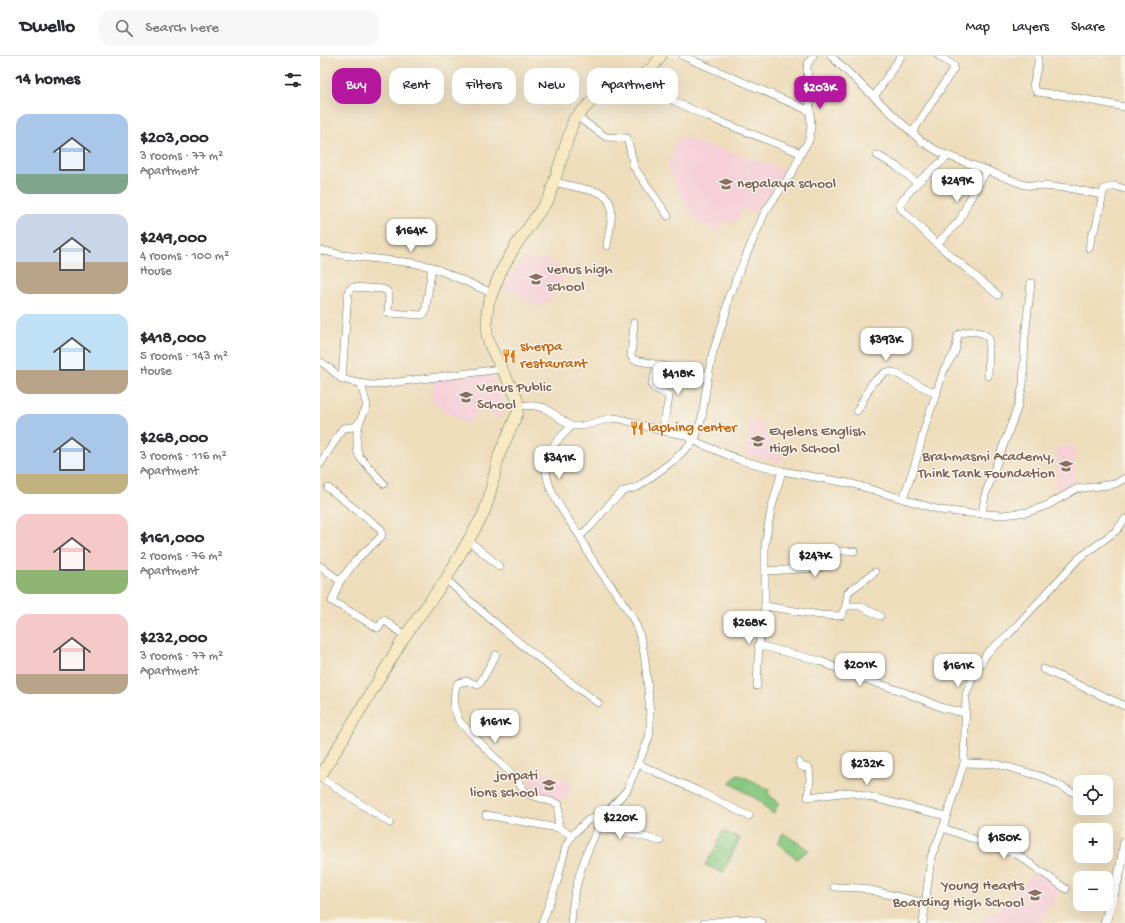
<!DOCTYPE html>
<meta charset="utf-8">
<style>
body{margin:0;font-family:"Gochi Hand",sans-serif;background:#f7f7f7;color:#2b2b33;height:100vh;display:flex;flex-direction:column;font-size:15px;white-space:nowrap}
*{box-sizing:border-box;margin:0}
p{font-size:13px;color:#7c7c81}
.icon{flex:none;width:22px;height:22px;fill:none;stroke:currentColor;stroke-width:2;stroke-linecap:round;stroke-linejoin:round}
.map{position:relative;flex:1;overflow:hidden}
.drawer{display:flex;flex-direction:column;background:#fff;width:320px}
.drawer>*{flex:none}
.hud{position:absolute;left:12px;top:12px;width:380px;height:36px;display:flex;gap:8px}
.buttons{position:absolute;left:753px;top:719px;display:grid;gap:8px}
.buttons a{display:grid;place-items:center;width:40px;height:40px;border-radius:8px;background:#fff;box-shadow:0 4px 16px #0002;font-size:20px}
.price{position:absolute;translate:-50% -34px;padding:0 9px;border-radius:8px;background:#fff;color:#222;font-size:13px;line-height:26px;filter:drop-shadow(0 1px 2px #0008)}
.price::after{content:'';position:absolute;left:50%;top:24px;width:12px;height:9px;margin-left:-6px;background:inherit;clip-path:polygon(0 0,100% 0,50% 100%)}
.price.current{background:#b5179e;color:#fff}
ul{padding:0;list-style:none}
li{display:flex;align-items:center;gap:12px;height:100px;padding:0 16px}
li span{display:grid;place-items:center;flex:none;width:112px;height:80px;border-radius:12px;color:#555}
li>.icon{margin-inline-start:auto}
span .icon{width:48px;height:48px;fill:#fffc;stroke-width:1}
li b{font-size:17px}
h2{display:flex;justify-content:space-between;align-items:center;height:48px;padding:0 16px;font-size:17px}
.tag{padding:0 14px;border-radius:12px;background:#fff;box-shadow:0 4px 16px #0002;font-size:14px;line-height:36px}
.tag.current{background:#b5179e;color:#fff}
header{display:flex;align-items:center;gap:24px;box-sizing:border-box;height:56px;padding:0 20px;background:#fff;border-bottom:1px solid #e1e1e2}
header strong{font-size:19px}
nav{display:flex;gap:22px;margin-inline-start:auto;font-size:14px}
.search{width:280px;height:36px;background:#f7f7f7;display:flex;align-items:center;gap:10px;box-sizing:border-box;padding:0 14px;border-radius:12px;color:#7c7c81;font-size:15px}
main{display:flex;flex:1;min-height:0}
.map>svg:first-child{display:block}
</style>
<header>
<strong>Dwello</strong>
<div class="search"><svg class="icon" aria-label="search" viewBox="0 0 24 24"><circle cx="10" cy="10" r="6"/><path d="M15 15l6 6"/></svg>Search here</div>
<nav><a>Map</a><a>Layers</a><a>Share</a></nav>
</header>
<main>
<section class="drawer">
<h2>14 homes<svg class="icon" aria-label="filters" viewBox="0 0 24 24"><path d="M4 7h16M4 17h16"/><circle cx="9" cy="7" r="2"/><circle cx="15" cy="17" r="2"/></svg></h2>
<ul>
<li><span style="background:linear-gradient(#a9c7e8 75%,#7fa58c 0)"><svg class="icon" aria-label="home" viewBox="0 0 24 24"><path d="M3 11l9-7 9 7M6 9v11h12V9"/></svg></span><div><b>$203,000</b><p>3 rooms · 77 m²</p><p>Apartment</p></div></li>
<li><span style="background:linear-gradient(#c9d6e8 60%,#b9a48a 0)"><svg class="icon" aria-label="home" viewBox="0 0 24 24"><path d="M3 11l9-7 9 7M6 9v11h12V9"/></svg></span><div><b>$249,000</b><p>4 rooms · 100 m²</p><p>House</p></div></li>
<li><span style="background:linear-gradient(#bfe0f5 70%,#b9a48a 0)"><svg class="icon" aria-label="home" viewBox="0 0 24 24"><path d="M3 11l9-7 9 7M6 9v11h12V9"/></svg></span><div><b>$418,000</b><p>5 rooms · 143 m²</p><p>House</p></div></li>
<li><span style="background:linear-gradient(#a9c7e8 75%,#c2b280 0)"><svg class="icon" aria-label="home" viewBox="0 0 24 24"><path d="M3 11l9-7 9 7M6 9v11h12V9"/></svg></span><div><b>$268,000</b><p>3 rooms · 116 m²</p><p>Apartment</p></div></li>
<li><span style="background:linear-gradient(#f6c9c9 70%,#8fb573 0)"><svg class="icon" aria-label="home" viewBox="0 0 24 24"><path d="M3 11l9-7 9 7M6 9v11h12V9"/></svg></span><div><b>$161,000</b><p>2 rooms · 76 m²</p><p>Apartment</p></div></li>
<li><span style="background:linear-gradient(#f6c9c9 75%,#b9a48a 0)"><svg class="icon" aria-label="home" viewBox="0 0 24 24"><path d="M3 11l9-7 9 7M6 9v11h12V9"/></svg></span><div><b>$232,000</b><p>3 rooms · 77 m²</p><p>Apartment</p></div></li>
</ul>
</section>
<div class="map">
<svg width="805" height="867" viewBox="0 0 805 867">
<rect width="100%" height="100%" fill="#f7f3e8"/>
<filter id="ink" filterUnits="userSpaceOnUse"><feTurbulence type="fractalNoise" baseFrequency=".025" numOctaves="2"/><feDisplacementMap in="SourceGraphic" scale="8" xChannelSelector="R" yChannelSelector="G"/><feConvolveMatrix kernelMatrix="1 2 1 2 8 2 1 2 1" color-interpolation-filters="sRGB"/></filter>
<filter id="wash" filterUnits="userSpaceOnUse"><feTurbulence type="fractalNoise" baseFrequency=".012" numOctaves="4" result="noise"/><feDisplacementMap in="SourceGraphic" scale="16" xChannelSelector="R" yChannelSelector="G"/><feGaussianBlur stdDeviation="0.9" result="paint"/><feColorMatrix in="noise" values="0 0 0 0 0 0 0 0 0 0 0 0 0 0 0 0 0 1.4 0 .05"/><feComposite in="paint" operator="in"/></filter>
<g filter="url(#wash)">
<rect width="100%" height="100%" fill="#edb"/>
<g fill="#f6cfd8">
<polygon points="359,80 454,110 463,115 440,160 423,152 416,166 404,164 399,178 373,162 358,134 347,110"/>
<polygon points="206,200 218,207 224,201 247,215 232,243 219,251 182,231"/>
<polygon points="170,317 184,348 179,363 160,352 148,369 109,344 116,324"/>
<polygon points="429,365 440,366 464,407 423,398 429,372"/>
<polygon points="756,390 754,430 736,436 736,391"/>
<polygon points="215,713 251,725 248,743 234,745 208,734 209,723"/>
<polygon points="717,816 741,834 719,867 661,867 673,854 677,856 698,832"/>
</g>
<g fill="#87c880" stroke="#53825a">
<polygon points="417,718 437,727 449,734 448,738 459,747 453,758 444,751 443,747 410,727"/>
<polygon points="403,775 420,782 403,817 385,809 395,793"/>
<polygon points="463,777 489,794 476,803 458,787"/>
</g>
</g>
<g filter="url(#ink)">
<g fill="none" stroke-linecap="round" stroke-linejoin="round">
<defs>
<g id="minor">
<polyline points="363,0 490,55"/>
<polyline points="511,0 554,41 581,0"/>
<polyline points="718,0 718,8 713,30 717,36 747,40 805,51"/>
<polyline points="320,21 354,45 388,61 481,97"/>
<polyline points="554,41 601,85 621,97 705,129 749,132 782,139"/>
<polyline points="256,60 286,81 307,82 309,89 314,111 348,160"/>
<polyline points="592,77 634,12 634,10 619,0"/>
<polyline points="557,99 576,110 597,127"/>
<polyline points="628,100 597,127 581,146 580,150 581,153 617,188 678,239"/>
<path d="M234,126L278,136C300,144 289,172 287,190"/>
<polyline points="617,188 640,164 648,146 667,114"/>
<polyline points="769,192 772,178 776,171 784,133 795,130 805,133"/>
<polyline points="0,194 22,199 93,207 112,211 172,237"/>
<polyline points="314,267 311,300 314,304 325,306 388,320"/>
<path d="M0,306C9,309 13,317 21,322C28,326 45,328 53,329L181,313"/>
<polyline points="337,309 332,329 334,332 348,339 349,342 342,375"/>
<polyline points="22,323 28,236 32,231 62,233 67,235 69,239 68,257 102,259 105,257 112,211"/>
<polyline points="41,328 47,350 39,367 37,378 37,393 39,400 64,428"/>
<polyline points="198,349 216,350 225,352 251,370 262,370 292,362 301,363 342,375 365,379 381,388 420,404 462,415 533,428 620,454 647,457 683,459 708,456 728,449 756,433 795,428 805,422"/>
<polyline points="537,355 552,327 566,316 573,316 617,338"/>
<path d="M251,370C244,379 234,386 229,396C216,422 245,459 260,480"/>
<polyline points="0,408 23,372 34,371 39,367"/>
<polyline points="462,415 451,454 445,488 445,550 500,559 521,560 526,550 540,550 560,560"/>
<polyline points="8,432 61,473 62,480 37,503 20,525 12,545 58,572 64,564 85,580"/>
<path d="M583,443L595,408L605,371L624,314L635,296L638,279C646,274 664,274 669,283L668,320"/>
<polyline points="662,458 665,439 698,350 703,329 705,281 711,227"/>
<polyline points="148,484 180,511"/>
<polyline points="0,510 20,525"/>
<polyline points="446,515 500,512 504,495 534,495"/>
<path d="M126,523C173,568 225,608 278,647"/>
<polyline points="526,550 528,536 555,516"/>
<polyline points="438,589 500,605 535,620 584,636 623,652 645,657"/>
<polyline points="176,599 160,627 158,629 147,625 138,627 135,633 134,651 139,665 194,721 207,738 239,748 238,772"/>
<polyline points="723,613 805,650"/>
<path d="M437,630C438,603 439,577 445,550"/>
<polyline points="479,706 482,711 489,712 490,724 488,741 530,736 626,760"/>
<polyline points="644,707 677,708 723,721 760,740"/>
<polyline points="318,708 378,735 429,760"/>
<polyline points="0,721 70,767"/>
<polyline points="166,759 238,772 252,779"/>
<polyline points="276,766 279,769 340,785"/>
<polyline points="623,772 698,799 746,833"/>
<polyline points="514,831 541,832 605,847"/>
<path d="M222,867L237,826L246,790L252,779L268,764L286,757L307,734L329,682C332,665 329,650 328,633C325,605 325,585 311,559C295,532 272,509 260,480L271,470L292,445L304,435L318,431L354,404L375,384L382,361L388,320L393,296L405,260L409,239L413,233L416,223L445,156L473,115L481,97L489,84L491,71L490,55L487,12L488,7L493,0"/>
<path d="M251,867C253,828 267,791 286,757"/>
<path d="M384,867C398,866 431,859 442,867"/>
<polyline points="603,867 611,801 623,772 644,707 646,638 654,619 667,597 689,578 758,503 797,474 805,463"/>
</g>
<polyline id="tertiary" points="785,867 800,815 805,785"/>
<polyline id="secondary" points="0,721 85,580 126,523 163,459 169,442 179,399 198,356 198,349 197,342 170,290 167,279 167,259 168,248 181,215 196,189 229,142 254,63 274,43 292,31 306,27 320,21 332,12 341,0"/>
</defs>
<use href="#minor" stroke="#677563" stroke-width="8"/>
<use href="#tertiary" stroke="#677563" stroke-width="10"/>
<use href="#secondary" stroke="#677563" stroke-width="12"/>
<use href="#minor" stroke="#fff" stroke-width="7"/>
<use href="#tertiary" stroke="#fff" stroke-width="9"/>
<use href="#secondary" stroke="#f6e9c3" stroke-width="11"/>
</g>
</g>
<defs>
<symbol id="school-bare" viewBox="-9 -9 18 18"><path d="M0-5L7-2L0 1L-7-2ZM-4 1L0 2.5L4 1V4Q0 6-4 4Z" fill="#8d6e63" stroke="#f7f3e8" stroke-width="2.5" paint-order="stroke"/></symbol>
<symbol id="restaurant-bare" viewBox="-9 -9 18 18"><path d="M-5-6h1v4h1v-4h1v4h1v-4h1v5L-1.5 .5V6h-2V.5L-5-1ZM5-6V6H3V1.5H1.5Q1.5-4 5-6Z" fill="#e8710a" stroke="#f7f3e8" stroke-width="2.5" paint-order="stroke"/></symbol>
</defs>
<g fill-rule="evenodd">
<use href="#school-bare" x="396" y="118" width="20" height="20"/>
<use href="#school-bare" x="206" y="213" width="20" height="20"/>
<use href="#restaurant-bare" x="179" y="290" width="20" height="20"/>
<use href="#school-bare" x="136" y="331" width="20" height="20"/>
<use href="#restaurant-bare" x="307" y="362" width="20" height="20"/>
<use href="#school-bare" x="428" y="375" width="20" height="20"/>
<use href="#school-bare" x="736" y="400" width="20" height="20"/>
<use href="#school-bare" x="219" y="719" width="20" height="20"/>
<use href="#school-bare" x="705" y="829" width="20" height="20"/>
</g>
<g text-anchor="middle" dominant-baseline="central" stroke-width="3" stroke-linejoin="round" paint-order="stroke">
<g font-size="15" fill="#785e54" stroke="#f7f3e8" text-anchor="start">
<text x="417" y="128">nepalaya school</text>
<text x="227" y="214">venus high<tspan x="227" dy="17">school</tspan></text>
<text x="157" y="332">Venus Public<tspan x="157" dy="17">School</tspan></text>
<text x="449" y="376">Eyelens English<tspan x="449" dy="17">High School</tspan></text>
<text x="735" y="401" text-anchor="end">Brahmasmi Academy,<tspan x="735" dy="17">Think Tank Foundation</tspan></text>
<text x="218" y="720" text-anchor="end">jorpati<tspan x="218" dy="17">lions school</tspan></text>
<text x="704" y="830" text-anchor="end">Young Hearts<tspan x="704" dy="17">Boarding High School</tspan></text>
</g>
<g font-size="15" fill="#c56008" stroke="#f7f3e8" text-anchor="start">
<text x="200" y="291">sherpa<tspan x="200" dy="17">restaurant</tspan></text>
<text x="328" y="372">laphing center</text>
</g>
</g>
</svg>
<div class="buttons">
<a><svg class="icon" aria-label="locate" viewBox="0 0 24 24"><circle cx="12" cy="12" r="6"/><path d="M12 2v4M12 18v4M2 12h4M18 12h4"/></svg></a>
<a>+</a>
<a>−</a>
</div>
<b class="price current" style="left:500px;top:54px">$203K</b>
<b class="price" style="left:637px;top:147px">$249K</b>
<b class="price" style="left:91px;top:197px">$164K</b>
<b class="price" style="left:566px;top:306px">$393K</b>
<b class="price" style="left:358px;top:340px">$418K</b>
<b class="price" style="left:239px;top:424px">$341K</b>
<b class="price" style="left:495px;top:522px">$247K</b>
<b class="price" style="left:429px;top:589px">$268K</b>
<b class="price" style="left:540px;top:631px">$201K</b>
<b class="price" style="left:638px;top:632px">$161K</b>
<b class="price" style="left:175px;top:688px">$161K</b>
<b class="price" style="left:547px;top:730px">$232K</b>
<b class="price" style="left:300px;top:784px">$220K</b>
<b class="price" style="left:684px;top:804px">$150K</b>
<div class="hud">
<a class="tag current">Buy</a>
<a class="tag">Rent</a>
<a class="tag">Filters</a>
<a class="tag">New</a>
<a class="tag">Apartment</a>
</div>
</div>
</main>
